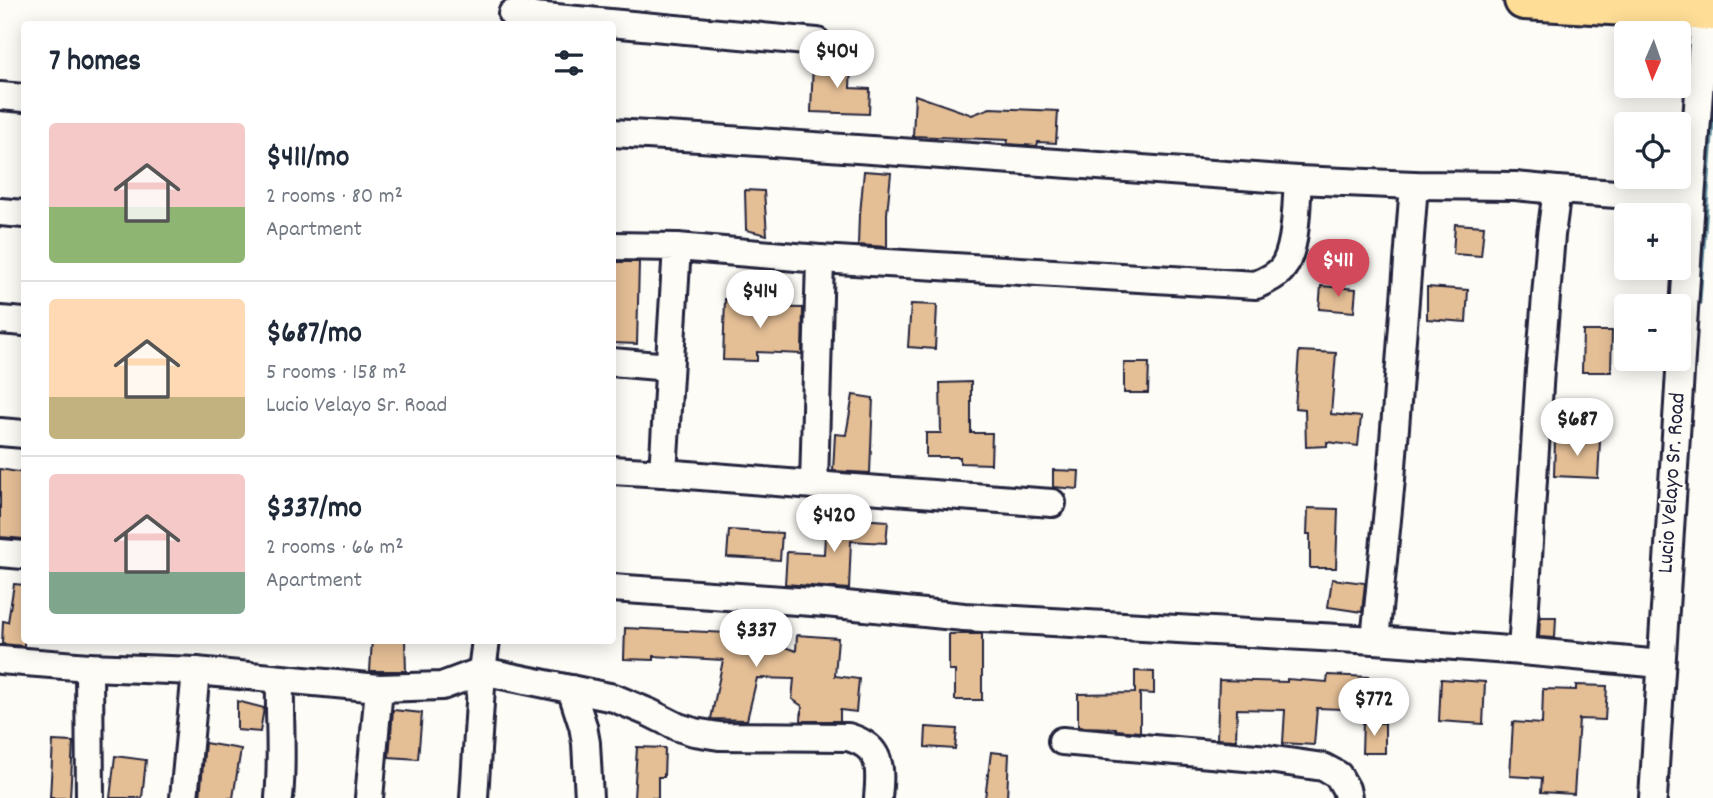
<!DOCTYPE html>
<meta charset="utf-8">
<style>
body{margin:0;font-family:Dekko,sans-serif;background:#f6f6f7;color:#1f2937;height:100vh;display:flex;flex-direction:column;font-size:26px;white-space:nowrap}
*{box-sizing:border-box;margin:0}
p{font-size:23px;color:#747a83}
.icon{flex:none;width:38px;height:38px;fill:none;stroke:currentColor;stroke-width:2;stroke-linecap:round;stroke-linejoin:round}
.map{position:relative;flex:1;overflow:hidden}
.drawer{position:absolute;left:21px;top:21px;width:595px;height:623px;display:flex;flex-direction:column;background:#fff;border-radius:7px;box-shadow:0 4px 18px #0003}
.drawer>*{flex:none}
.needle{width:46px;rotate:182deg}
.controls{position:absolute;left:1614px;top:21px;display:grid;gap:14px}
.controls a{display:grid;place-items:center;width:77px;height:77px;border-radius:7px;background:#fff;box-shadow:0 4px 18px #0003;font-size:35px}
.price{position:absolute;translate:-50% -60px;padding:0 16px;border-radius:24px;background:#fff;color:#222;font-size:23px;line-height:46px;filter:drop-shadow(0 2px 4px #0008)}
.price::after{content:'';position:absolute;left:50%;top:42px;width:21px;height:16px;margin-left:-10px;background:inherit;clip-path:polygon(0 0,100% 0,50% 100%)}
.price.selected{background:#d1495b;color:#fff}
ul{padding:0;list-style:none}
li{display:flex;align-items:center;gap:21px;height:175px;padding:0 28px}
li+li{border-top:2px solid #e0e1e3}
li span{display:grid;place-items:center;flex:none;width:196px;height:140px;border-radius:7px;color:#555}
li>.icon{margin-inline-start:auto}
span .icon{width:84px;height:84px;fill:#fffc;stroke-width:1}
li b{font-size:30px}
h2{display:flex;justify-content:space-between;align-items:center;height:84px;padding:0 28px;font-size:30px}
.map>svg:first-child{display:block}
</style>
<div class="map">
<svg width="1713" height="798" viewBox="0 0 1713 798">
<rect width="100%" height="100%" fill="#fdfcf7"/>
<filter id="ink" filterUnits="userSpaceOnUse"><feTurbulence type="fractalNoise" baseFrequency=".0143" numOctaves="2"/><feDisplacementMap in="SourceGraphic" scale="14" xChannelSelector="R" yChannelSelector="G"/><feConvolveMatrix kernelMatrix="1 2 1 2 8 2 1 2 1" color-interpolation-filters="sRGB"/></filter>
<g filter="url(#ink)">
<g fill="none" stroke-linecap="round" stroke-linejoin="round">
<polyline stroke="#5f8f9d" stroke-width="7" points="1698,302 1713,96"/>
</g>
<g fill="#e4be95" stroke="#22223b" stroke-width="2">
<polygon points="813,62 851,63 850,88 870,89 869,114 811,112"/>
<polygon points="915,95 972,115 990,108 1058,111 1056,143 1038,142 1037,146 1007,144 1008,140 913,136"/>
<polygon points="864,171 891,173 887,214 887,247 858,245 859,214 860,214"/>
<polygon points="745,190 764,191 767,235 746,230"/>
<polygon points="1455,224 1484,226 1481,256 1453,254"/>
<polygon points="612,262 639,262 637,344 612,343"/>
<polygon points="1321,286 1356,289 1354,312 1319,309"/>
<polygon points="1427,287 1468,290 1466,322 1427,319"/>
<polygon points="725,299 759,300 758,307 803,308 802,354 757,352 757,361 723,360"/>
<polygon points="911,304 937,305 935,349 908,347"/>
<polygon points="1583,331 1612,331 1611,372 1582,372"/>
<polygon points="1299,351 1336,353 1331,414 1361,417 1358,446 1327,442 1327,446 1306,447 1305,409 1295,408"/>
<polygon points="1124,363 1149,363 1148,393 1124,393"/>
<polygon points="971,382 971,433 992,433 991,464 960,463 960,457 926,457 926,433 941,433 940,383"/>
<polygon points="853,395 873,398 870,473 833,471 835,434 846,435"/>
<polygon points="1555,439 1600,441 1598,478 1554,476"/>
<polygon points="0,469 24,473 24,539 0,537"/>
<polygon points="1053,470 1079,471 1078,489 1053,487"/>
<polygon points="1308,508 1338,509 1336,568 1310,568 1310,534 1307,534"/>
<polygon points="826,517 888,521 886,543 851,541 849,589 785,584 787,552 824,554"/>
<polygon points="729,530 782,533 780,560 727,557"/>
<polygon points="1332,579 1365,583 1362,612 1328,607"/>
<polygon points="14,584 24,585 24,646 2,644 3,621 8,622"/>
<polygon points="1540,617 1556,617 1555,638 1539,637"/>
<polygon points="625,628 728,633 729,628 796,651 797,635 838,638 835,676 859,679 856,712 840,710 840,721 801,721 802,706 792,699 794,679 757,678 747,720 711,719 723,660 654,656 654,660 624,659"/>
<polygon points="949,634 982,634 982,700 955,700 955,671 949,671"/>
<polygon points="372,640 405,640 406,671 370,671"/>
<polygon points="1135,671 1154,672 1154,694 1140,693 1140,732 1116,730 1116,728 1078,727 1078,694 1135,693"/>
<polygon points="1328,675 1369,677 1367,710 1317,708 1314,745 1283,743 1285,710 1237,709 1236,740 1217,739 1219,680 1287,682 1287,679 1327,682"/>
<polygon points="1441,679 1485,682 1483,724 1439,721"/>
<polygon points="1576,685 1607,686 1605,720 1579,719 1574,794 1541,792 1542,778 1510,776 1513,722 1542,724 1543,689 1576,690"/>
<polygon points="237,701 264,708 260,732 237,730"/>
<polygon points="393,710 422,713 418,759 389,757"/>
<polygon points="1363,722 1385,723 1385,753 1362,753"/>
<polygon points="926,727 957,729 955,749 925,747"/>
<polygon points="53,741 73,742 70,798 50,798"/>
<polygon points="205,743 241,749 233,798 200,798"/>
<polygon points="637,747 665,748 664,777 658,777 658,798 634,798"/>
<polygon points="991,752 1009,754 1007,798 985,798"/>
<polygon points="115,756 146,760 142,798 110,798"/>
</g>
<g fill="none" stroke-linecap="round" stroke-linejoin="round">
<defs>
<g id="street">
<polyline points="512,14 817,42"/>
<polyline points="0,96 24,98"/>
<polyline points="612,133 700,138 1298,180 1414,185 1515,186 1557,190 1551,235 1540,370 1522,651"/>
<polyline points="1557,190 1691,199"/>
<polyline points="0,212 24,214"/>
<polyline points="612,246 677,247 663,473 612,470"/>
<path d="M820,259L1256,285C1265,281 1273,278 1280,271C1297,254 1296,204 1298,180"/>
<polyline points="0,320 24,322"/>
<polyline points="612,362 669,367"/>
<polyline points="0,432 24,434"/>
<polyline points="663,473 814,485 820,259 677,247"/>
<polyline points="814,485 1052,503"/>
<polyline points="0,553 24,555"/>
<polyline points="612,588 826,603 964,617 1375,640 1522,651 1661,664"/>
<polyline points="1375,640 1391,479 1414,185"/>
<path d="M0,660L89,667L196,671L379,688L442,686L482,671L614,698L650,713L678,727L694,732L719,736L848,737C882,747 881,767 878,798"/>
<polyline points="89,667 90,798"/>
<polyline points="571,689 583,726 586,743 589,798"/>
<polyline points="1062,741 1268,759 1323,767 1338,775 1346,789 1348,798"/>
<polyline points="184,798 196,671"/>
<path d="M279,798C283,759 279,719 280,680"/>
<polyline points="369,798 379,688"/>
<polyline points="474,798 482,671 486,640"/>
<polyline points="1653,798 1691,199 1706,0"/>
</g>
<polyline id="highway" points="1524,0 1713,11"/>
</defs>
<use href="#street" stroke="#22223b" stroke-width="32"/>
<use href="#highway" stroke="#22223b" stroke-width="44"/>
<use href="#street" stroke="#fdfcf7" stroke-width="26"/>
<use href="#highway" stroke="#fedd96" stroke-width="38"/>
</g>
</g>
<g text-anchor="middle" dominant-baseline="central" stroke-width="5" stroke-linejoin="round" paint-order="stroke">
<g font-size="23" fill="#22223b" stroke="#fdfcf7">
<text transform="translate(1673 483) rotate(-86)">Lucio Velayo Sr. Road</text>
</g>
</g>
</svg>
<div class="controls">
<a><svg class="needle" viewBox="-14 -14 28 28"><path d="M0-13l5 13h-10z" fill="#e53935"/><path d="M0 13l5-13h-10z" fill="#747a83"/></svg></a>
<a><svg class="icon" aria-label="locate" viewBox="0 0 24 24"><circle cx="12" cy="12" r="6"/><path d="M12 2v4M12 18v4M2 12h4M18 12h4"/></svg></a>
<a>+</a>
<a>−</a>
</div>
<b class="price" style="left:837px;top:90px">$404</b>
<b class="price selected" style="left:1338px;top:299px">$411</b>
<b class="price" style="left:760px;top:330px">$414</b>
<b class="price" style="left:1577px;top:458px">$687</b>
<b class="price" style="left:834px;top:554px">$420</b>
<b class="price" style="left:756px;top:669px">$337</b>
<b class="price" style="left:1374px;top:738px">$772</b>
<section class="drawer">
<h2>7 homes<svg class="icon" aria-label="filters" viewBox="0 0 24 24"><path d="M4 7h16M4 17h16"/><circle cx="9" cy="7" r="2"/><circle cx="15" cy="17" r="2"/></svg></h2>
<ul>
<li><span style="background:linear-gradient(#f6c9c9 60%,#8fb573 0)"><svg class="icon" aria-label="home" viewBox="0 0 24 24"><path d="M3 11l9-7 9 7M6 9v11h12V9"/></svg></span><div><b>$411/mo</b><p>2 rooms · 80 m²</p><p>Apartment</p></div></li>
<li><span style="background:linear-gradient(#ffd9b3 70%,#c2b280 0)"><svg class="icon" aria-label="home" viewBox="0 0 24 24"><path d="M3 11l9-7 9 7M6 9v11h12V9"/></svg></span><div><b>$687/mo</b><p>5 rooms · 158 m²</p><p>Lucio Velayo Sr. Road</p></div></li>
<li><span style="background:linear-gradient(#f6c9c9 70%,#7fa58c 0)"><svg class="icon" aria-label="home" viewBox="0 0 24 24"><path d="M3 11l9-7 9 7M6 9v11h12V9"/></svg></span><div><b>$337/mo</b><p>2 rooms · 66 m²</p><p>Apartment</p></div></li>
</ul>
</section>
</div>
